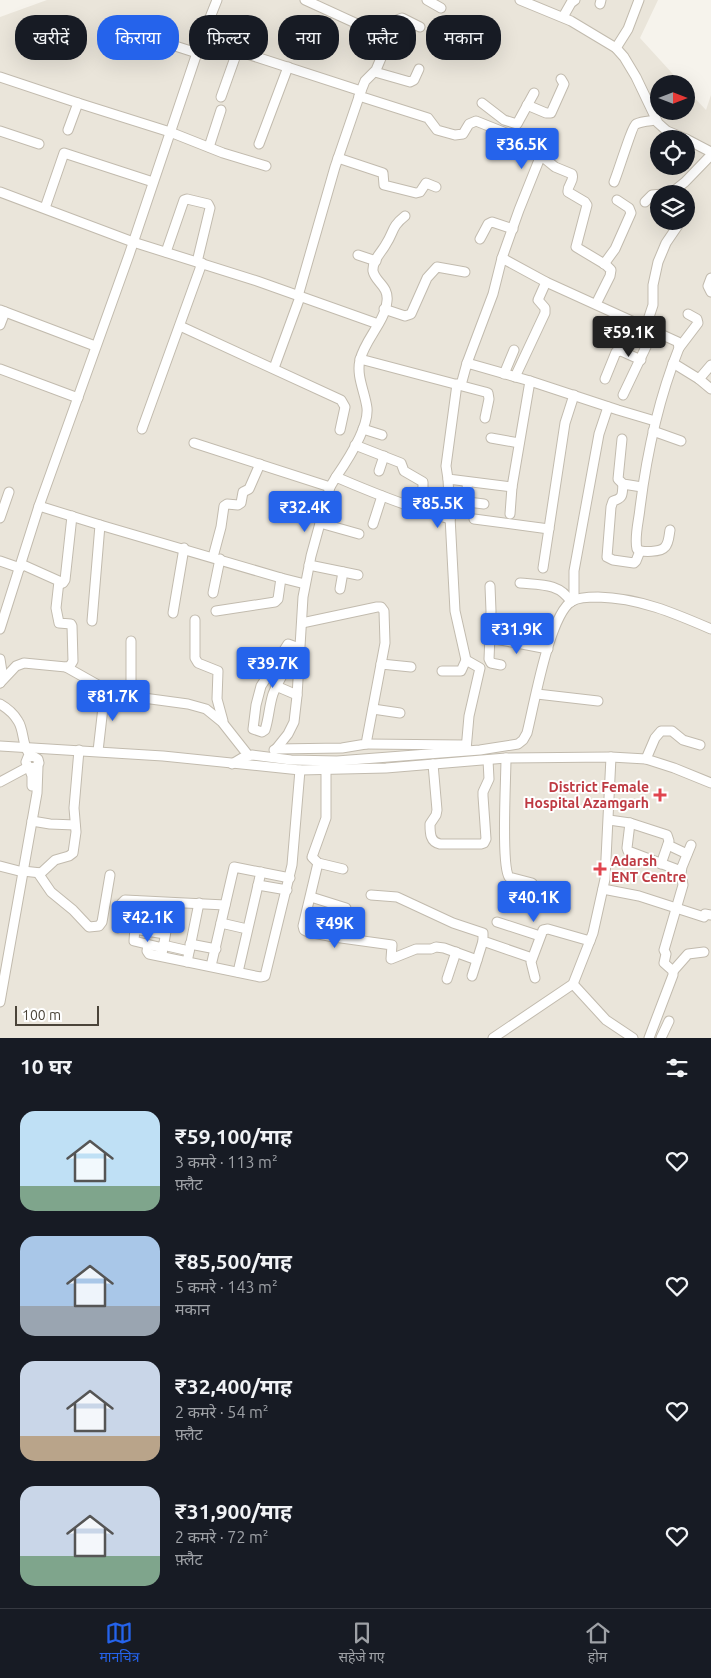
<!DOCTYPE html>
<html lang="hi">
<meta charset="utf-8">
<style>
body{margin:0;font-family:Ubuntu,"Noto Sans Devanagari",sans-serif;background:#20242c;color:#f1f3f6;height:100vh;display:flex;flex-direction:column;font-size:19px;white-space:nowrap}
*{box-sizing:border-box;margin:0}
p{font-size:16px;color:#9ea1a6}
.icon{flex:none;width:28px;height:28px;fill:none;stroke:currentColor;stroke-width:2;stroke-linecap:round;stroke-linejoin:round}
.map{position:relative;height:1038px;overflow:hidden}
.panel{display:flex;flex-direction:column;background:#171b24;flex:1}
.panel>*{flex:none}
.hud{position:absolute;left:15px;top:15px;width:681px;height:45px;display:flex;gap:10px}
.needle{width:32px;rotate:90deg}
.buttons{position:absolute;left:650px;top:75px;display:grid;gap:10px}
.buttons a{display:grid;place-items:center;width:45px;height:45px;border-radius:50%;background:#171b24;box-shadow:0 5px 20px #0002;font-size:25px}
.scale{position:absolute;left:15px;bottom:12px;width:84px;box-sizing:border-box;padding-left:5px;border:2px solid #4b4439;border-top:0;font-size:14px;line-height:18px;white-space:nowrap;color:#4b4439;-webkit-text-stroke:4px #fff;paint-order:stroke}
.price{position:absolute;translate:-50% -42px;padding:0 11px;border-radius:5px;background:#2563eb;color:#fff;font-size:16px;line-height:32px;filter:drop-shadow(0 1px 2px #0008)}
.price::after{content:'';position:absolute;left:50%;top:30px;width:15px;height:11px;margin-left:-8px;background:inherit;clip-path:polygon(0 0,100% 0,50% 100%)}
.price.active{background:#222;color:#fff}
ul{padding:0;list-style:none}
li{display:flex;align-items:center;gap:15px;height:125px;padding:0 20px}
li span{display:grid;place-items:center;flex:none;width:140px;height:100px;border-radius:15px;color:#555}
li>.icon{margin-inline-start:auto}
span .icon{width:60px;height:60px;fill:#fffc;stroke-width:1}
li b{font-size:21px}
h2{display:flex;justify-content:space-between;align-items:center;height:60px;padding:0 20px;font-size:21px}
.pill{padding:0 18px;border-radius:20px;background:#171b24;box-shadow:0 5px 20px #0002;font-size:18px;line-height:45px}
.pill.active{background:#2563eb;color:#fff}
.menu{display:flex;justify-content:space-around;align-items:center;height:70px;border-top:1px solid #363941;background:#171b24;font-size:14px;color:#9ea1a6}
.menu a{display:grid;justify-items:center;gap:2px}
.menu .active{color:#2563eb}
.map>svg:first-child{display:block}
</style>
<div class="map">
<svg width="711" height="1038" viewBox="0 0 711 1038">
<rect width="100%" height="100%" fill="#f6f3ec"/>
<path fill="#eae5da" fill-rule="evenodd" d="M47,0H658L640,38L682,84H659V111H686V89L706,110L711,95V1038H0V17ZM659,139H686V166H659ZM659,194H686V221H659Z"/>
<g fill="none" stroke-linecap="round" stroke-linejoin="round">
<defs>
<g id="minor">
<polyline points="305,0 388,38"/>
<polyline points="427,0 441,8"/>
<polyline points="520,0 571,21 616,48 624,57 636,77 658,123 667,131 686,139"/>
<polyline points="600,4 601,0"/>
<polyline points="563,17 571,3 575,0"/>
<polyline points="116,27 197,53"/>
<polyline points="201,39 361,91"/>
<polyline points="616,48 628,29 639,0"/>
<polyline points="375,72 410,82 414,80 419,69"/>
<polyline points="0,77 78,103 68,130"/>
<path d="M359,96L428,118L437,130L455,135L463,134L469,124L476,121L511,135L527,149L539,154L555,167L572,174C575,181 567,185 568,192L585,202L587,205L576,247L606,265L611,270L610,276L596,304"/>
<polyline points="221,97 237,52"/>
<polyline points="78,103 170,132 223,153 266,166"/>
<polyline points="482,103 504,120 517,124 534,93"/>
<polyline points="527,105 546,113 551,113 564,84 561,79"/>
<polyline points="0,131 39,144"/>
<polyline points="686,139 711,152"/>
<polyline points="259,144 288,67"/>
<polyline points="209,147 221,110"/>
<polyline points="338,158 383,173 384,185 416,193 420,192 426,183 436,187"/>
<path d="M614,182C618,173 632,126 636,124C642,121 650,121 656,120"/>
<polyline points="0,192 133,242 257,281 378,324"/>
<polyline points="670,194 685,182 711,155"/>
<polyline points="645,202 652,195 663,194"/>
<polyline points="45,208 64,153 153,182"/>
<polyline points="480,239 488,224 492,222 513,229"/>
<polyline points="166,252 184,200 187,199 208,204 210,208 197,262"/>
<polyline points="358,255 376,261"/>
<path d="M502,258L546,282L678,342L679,348C658,400 647,452 640,508C639,520 634,537 637,549C642,553 661,552 665,547C669,543 669,535 670,530"/>
<polyline points="604,264 615,249 631,213 629,208 617,200"/>
<polyline points="711,278 708,286 711,292"/>
<polyline points="298,296 335,167 361,91 365,81 376,70 397,20 402,18 420,27"/>
<polyline points="384,309 405,316 411,314 427,278 437,267 465,272"/>
<polyline points="0,310 95,346"/>
<polyline points="0,325 5,312"/>
<polyline points="180,326 341,400 345,407 340,430"/>
<polyline points="646,326 653,305 653,285 658,262 666,243 681,221"/>
<polyline points="679,348 698,323 697,319 688,314"/>
<polyline points="360,359 485,392 488,393 489,399 485,418"/>
<polyline points="467,363 493,294 502,258 519,210 541,155"/>
<polyline points="673,363 699,379 711,389"/>
<polyline points="274,368 300,297"/>
<polyline points="0,369 78,398"/>
<polyline points="504,374 514,350"/>
<polyline points="515,377 545,313 545,308 538,300 546,282"/>
<polyline points="605,379 616,352 621,351 641,360"/>
<polyline points="699,379 711,365"/>
<polyline points="457,384 446,466 448,479 512,487 530,381 618,410 655,421"/>
<polyline points="461,385 467,363 530,381"/>
<polyline points="623,395 654,330"/>
<polyline points="142,429 202,263"/>
<polyline points="363,429 382,435"/>
<polyline points="653,431 681,441"/>
<polyline points="491,438 519,443"/>
<polyline points="622,439 618,479 623,484 642,487"/>
<polyline points="194,443 330,487"/>
<polyline points="355,445 401,463 404,471 423,482 423,487 417,509"/>
<polyline points="379,471 384,456"/>
<path d="M336,477C347,461 369,428 367,408C365,392 356,376 360,360C365,339 385,322 387,301C389,286 375,282 373,271C372,260 382,252 386,244C394,232 391,227 405,216"/>
<polyline points="448,479 455,611 466,660 480,668 469,716 466,750"/>
<polyline points="467,482 468,502 484,504"/>
<path d="M623,484C622,494 624,498 613,501L611,507L607,557L613,560L634,563L636,561L640,551"/>
<polyline points="39,506 100,525 92,621"/>
<polyline points="510,514 512,487"/>
<polyline points="0,518 9,492"/>
<polyline points="474,519 549,529"/>
<polyline points="320,523 359,534"/>
<polyline points="373,524 382,496"/>
<polyline points="100,525 281,578 278,599 275,602 216,611"/>
<polyline points="213,557 221,527 224,506 227,504 238,505 241,503 243,492 249,489 260,464"/>
<polyline points="0,561 20,568"/>
<polyline points="309,565 358,575"/>
<polyline points="543,568 565,423 574,395"/>
<polyline points="281,578 305,584"/>
<path d="M520,583C540,585 560,583 571,602"/>
<polyline points="60,584 63,583 65,580 72,516"/>
<polyline points="490,586 491,611 489,659 491,663 501,665"/>
<polyline points="340,589 343,572"/>
<polyline points="213,593 220,559"/>
<polyline points="574,600 574,571 599,434 608,407"/>
<polyline points="173,613 184,548"/>
<polyline points="195,620 195,658 198,663 218,671 217,699 223,721"/>
<polyline points="0,629 39,506 129,255 203,35 217,0"/>
<polyline points="490,638 548,649"/>
<polyline points="131,641 131,684 135,690 147,699"/>
<path d="M299,648L288,644L261,686L256,705L253,729L262,732L265,730C269,718 269,706 273,694C279,678 290,663 299,648V647"/>
<polyline points="0,659 2,672 0,683"/>
<polyline points="381,664 411,667"/>
<polyline points="66,667 114,694 188,704 206,709 222,722 248,755"/>
<polyline points="442,671 461,671 466,660"/>
<polyline points="0,683 16,666 24,663 66,667 70,666 73,661 72,626 71,624 59,623 56,608 59,581 21,564"/>
<polyline points="276,686 297,695"/>
<polyline points="537,694 598,701"/>
<path d="M0,704C7,708 14,714 18,721C24,730 22,743 28,752"/>
<polyline points="373,709 400,713"/>
<polyline points="366,744 463,745"/>
<polyline points="0,746 163,756 300,770 386,768 506,758 611,757 646,759 674,768 711,783"/>
<path d="M276,749L288,734L294,722L297,696L303,597L311,556L330,487L336,477C373,493 411,508 450,519"/>
<polyline points="274,750 276,749 342,748 366,744 385,643 384,611 381,607 377,607 302,623"/>
<polyline points="98,751 105,690"/>
<path d="M506,758C506,779 501,865 509,877L532,883L533,891L529,902"/>
<polyline points="646,759 655,738 661,731 672,731 683,740 700,745"/>
<path d="M232,764L242,758L252,755L291,760L337,761L480,750L518,744L523,740L527,733C534,706 549,615 572,601C579,597 590,597 598,597C639,598 674,613 711,629"/>
<path d="M433,764L437,810L436,815L430,824C430,833 430,842 440,844H481L484,843L486,839L483,796V792L489,779L488,760"/>
<polyline points="29,768 32,776 32,786"/>
<polyline points="326,770 326,818 312,857 318,863 343,869"/>
<polyline points="0,782 28,767 35,768 39,763 38,759 33,756 28,757 26,762 28,767"/>
<polyline points="609,820 630,823 667,835 669,841 661,864"/>
<polyline points="32,821 50,824 75,825"/>
<polyline points="630,823 627,848 628,851 681,871"/>
<polyline points="668,845 687,854"/>
<polyline points="318,863 303,926 304,930 308,932 334,937 392,945 391,959 416,949 431,949 436,947 444,948 477,960"/>
<polyline points="0,866 23,872"/>
<polyline points="23,871 41,873 55,860 69,856 73,853 76,832 74,808 79,750"/>
<polyline points="38,873 51,892 73,910 89,927 99,926 102,922 110,875"/>
<polyline points="258,885 287,890"/>
<polyline points="603,889 639,896 704,917 705,914 711,915"/>
<polyline points="371,895 397,897 453,923 483,933 483,941 532,958"/>
<polyline points="311,897 346,908"/>
<polyline points="137,901 134,941 163,948"/>
<polyline points="497,922 540,936"/>
<polyline points="221,923 247,929"/>
<polyline points="118,928 121,904 125,900 225,905"/>
<polyline points="134,929 165,934"/>
<polyline points="190,944 216,949"/>
<polyline points="148,945 147,951 149,954 260,977 265,976 292,865 300,770"/>
<polyline points="163,945 189,951"/>
<polyline points="162,954 171,903"/>
<polyline points="187,962 199,903"/>
<polyline points="211,966 234,867 290,878"/>
<polyline points="673,971 688,954 704,952"/>
<polyline points="238,972 261,872"/>
<polyline points="472,976 483,941"/>
<polyline points="535,978 531,962 543,930 548,929 590,941"/>
<polyline points="447,979 456,952"/>
<polyline points="573,984 606,1020 633,1038"/>
<polyline points="0,1002 37,793 38,766"/>
<polyline points="493,1038 573,984 593,933 605,879 611,757"/>
<polyline points="649,1038 673,975 673,971 664,963 666,954 664,950 683,885 681,873 682,867 691,845"/>
<polyline points="661,1038 669,1021"/>
</g>
</defs>
<use href="#minor" stroke="#c2bbae" stroke-width="11"/>
<use href="#minor" stroke="#fff" stroke-width="9"/>
</g>
<g fill="#e0444e" stroke="#fff" stroke-width="2">
<path d="M657.5 787.5h5v5h5v5h-5v5h-5v-5h-5v-5h5z"/>
<path d="M597.5 861.5h5v5h5v5h-5v5h-5v-5h-5v-5h5z"/>
</g>
<g text-anchor="middle" dominant-baseline="central" stroke-width="4" stroke-linejoin="round" paint-order="stroke">
<g font-size="14" font-weight="bold" fill="#be3a42" stroke="#fff" text-anchor="end">
<text x="649" y="787">District Female<tspan x="649" dy="16">Hospital Azamgarh</tspan></text>
<text x="611" y="861" text-anchor="start">Adarsh<tspan x="611" dy="16">ENT Centre</tspan></text>
</g>
</g>
</svg>
<div class="buttons">
<a><svg class="needle" viewBox="-14 -14 28 28"><path d="M0-13l5 13h-10z" fill="#e53935"/><path d="M0 13l5-13h-10z" fill="#9ea1a6"/></svg></a>
<a><svg class="icon" aria-label="locate" viewBox="0 0 24 24"><circle cx="12" cy="12" r="6"/><path d="M12 2v4M12 18v4M2 12h4M18 12h4"/></svg></a>
<a><svg class="icon" aria-label="layers" viewBox="0 0 24 24"><path d="M12 4l9 5-9 5-9-5zM3 14l9 5 9-5"/></svg></a>
</div>
<div class="scale">100 m</div>
<b class="price" style="left:522px;top:170px">₹36.5K</b>
<b class="price active" style="left:629px;top:358px">₹59.1K</b>
<b class="price" style="left:438px;top:529px">₹85.5K</b>
<b class="price" style="left:305px;top:533px">₹32.4K</b>
<b class="price" style="left:517px;top:655px">₹31.9K</b>
<b class="price" style="left:273px;top:689px">₹39.7K</b>
<b class="price" style="left:113px;top:722px">₹81.7K</b>
<b class="price" style="left:534px;top:923px">₹40.1K</b>
<b class="price" style="left:148px;top:943px">₹42.1K</b>
<b class="price" style="left:335px;top:949px">₹49K</b>
<div class="hud">
<a class="pill">खरीदें</a>
<a class="pill active">किराया</a>
<a class="pill">फ़िल्टर</a>
<a class="pill">नया</a>
<a class="pill">फ़्लैट</a>
<a class="pill">मकान</a>
</div>
</div>
<section class="panel">
<h2>10 घर<svg class="icon" aria-label="filters" viewBox="0 0 24 24"><path d="M4 7h16M4 17h16"/><circle cx="9" cy="7" r="2"/><circle cx="15" cy="17" r="2"/></svg></h2>
<ul>
<li><span style="background:linear-gradient(#bfe0f5 75%,#7fa58c 0)"><svg class="icon" aria-label="home" viewBox="0 0 24 24"><path d="M3 11l9-7 9 7M6 9v11h12V9"/></svg></span><div><b>₹59,100/माह</b><p>3 कमरे · 113 m²</p><p>फ़्लैट</p></div><svg class="icon" aria-label="heart" viewBox="0 0 24 24"><path d="M12 20l-8-8c-3-5 5-10 8-4 3-6 11-1 8 4z"/></svg></li>
<li><span style="background:linear-gradient(#a9c7e8 70%,#9aa5b1 0)"><svg class="icon" aria-label="home" viewBox="0 0 24 24"><path d="M3 11l9-7 9 7M6 9v11h12V9"/></svg></span><div><b>₹85,500/माह</b><p>5 कमरे · 143 m²</p><p>मकान</p></div><svg class="icon" aria-label="heart" viewBox="0 0 24 24"><path d="M12 20l-8-8c-3-5 5-10 8-4 3-6 11-1 8 4z"/></svg></li>
<li><span style="background:linear-gradient(#c9d6e8 75%,#b9a48a 0)"><svg class="icon" aria-label="home" viewBox="0 0 24 24"><path d="M3 11l9-7 9 7M6 9v11h12V9"/></svg></span><div><b>₹32,400/माह</b><p>2 कमरे · 54 m²</p><p>फ़्लैट</p></div><svg class="icon" aria-label="heart" viewBox="0 0 24 24"><path d="M12 20l-8-8c-3-5 5-10 8-4 3-6 11-1 8 4z"/></svg></li>
<li><span style="background:linear-gradient(#c9d6e8 70%,#7fa58c 0)"><svg class="icon" aria-label="home" viewBox="0 0 24 24"><path d="M3 11l9-7 9 7M6 9v11h12V9"/></svg></span><div><b>₹31,900/माह</b><p>2 कमरे · 72 m²</p><p>फ़्लैट</p></div><svg class="icon" aria-label="heart" viewBox="0 0 24 24"><path d="M12 20l-8-8c-3-5 5-10 8-4 3-6 11-1 8 4z"/></svg></li>
</ul>
</section>
<nav class="menu">
<a class="active"><svg class="icon" aria-label="map" viewBox="0 0 24 24"><path d="M3 6l6-2 6 2 6-2v14l-6 2-6-2-6 2zM9 4v14M15 6v14"/></svg>मानचित्र</a>
<a><svg class="icon" aria-label="saved" viewBox="0 0 24 24"><path d="M7 4h10v16l-5-4-5 4z"/></svg>सहेजे गए</a>
<a><svg class="icon" aria-label="home" viewBox="0 0 24 24"><path d="M3 11l9-7 9 7M6 9v11h12V9"/></svg>होम</a>
</nav>
